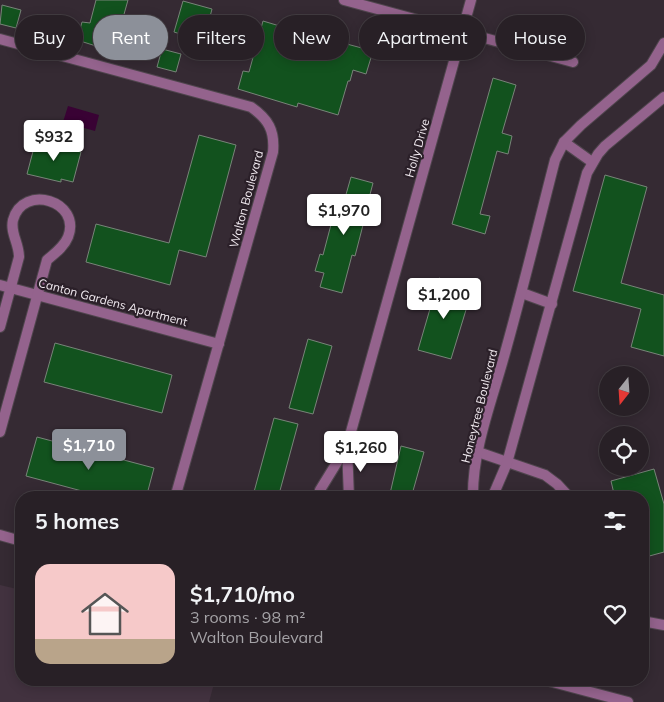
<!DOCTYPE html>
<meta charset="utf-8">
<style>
body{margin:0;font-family:Mulish,sans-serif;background:#30282e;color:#f1f3f6;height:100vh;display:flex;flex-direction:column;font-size:19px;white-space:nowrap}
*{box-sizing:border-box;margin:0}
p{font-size:16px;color:#a5a3a7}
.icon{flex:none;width:28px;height:28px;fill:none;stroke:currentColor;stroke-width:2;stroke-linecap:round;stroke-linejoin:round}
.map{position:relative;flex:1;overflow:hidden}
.side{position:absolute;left:15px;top:491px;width:634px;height:195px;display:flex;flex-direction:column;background:#282026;border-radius:20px;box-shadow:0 2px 12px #0003,0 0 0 1px #443e43}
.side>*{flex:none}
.hud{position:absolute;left:15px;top:15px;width:635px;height:45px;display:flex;gap:10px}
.needle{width:32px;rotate:197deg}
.fabs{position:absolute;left:599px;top:366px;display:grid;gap:10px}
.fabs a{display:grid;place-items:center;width:50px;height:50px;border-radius:50%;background:#282026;box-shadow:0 2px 12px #0003,0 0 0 1px #443e43;font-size:25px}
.price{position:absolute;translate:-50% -42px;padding:0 11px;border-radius:5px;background:#fff;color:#222;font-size:16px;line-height:32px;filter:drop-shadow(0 1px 2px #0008)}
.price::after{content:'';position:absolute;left:50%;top:30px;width:15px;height:11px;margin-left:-8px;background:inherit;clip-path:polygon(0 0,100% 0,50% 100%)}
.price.active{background:#8c9099;color:#fff}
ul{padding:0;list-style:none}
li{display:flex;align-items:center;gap:15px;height:125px;padding:0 20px}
li span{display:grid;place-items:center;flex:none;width:140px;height:100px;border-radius:15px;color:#555}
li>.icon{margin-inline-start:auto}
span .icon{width:60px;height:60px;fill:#fffc;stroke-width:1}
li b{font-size:21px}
h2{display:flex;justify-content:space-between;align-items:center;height:60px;padding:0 20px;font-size:21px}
.tag{padding:0 18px;border-radius:22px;background:#282026;box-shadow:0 2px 12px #0003,0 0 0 1px #443e43;font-size:18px;line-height:45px}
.tag.active{background:#8c9099;color:#fff}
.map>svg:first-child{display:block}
</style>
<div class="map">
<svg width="664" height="702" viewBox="0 0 664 702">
<rect width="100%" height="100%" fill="#352a33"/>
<polygon fill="#42323f" points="0,585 21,590 21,680 215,680 209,702 0,702"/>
<polygon fill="#390234" points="68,106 99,115 95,131 63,122"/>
<g fill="#12521e" stroke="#788479">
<polygon points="96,0 128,0 121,25 143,31 138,50 98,39 96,46 77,40 82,22 90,23"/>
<polygon points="183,1 212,9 206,32 193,28 190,37 174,32"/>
<polygon points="2,5 21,10 16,28 0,24"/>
<polygon points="263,21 343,45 343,43 373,51 366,74 353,70 350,81 348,81 338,115 298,103 297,107 238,89 243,71 249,72"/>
<polygon points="162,49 181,54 176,72 157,67"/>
<polygon points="493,78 516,85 502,133 512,136 508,154 497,151 480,214 490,216 485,234 452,224"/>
<polygon points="199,135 236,145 206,257 179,250 170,285 86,262 96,224 169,243"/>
<polygon points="36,140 81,152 73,182 61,179 61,182 27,174"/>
<polygon points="605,175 647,187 621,283 664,295 664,356 631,347 641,309 573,291"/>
<polygon points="351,177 373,183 362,225 363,225 355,256 352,255 342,293 320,287 324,273 315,271 320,254 323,255 333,217 339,219"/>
<polygon points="439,278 461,285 458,297 469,300 451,359 418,350"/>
<polygon points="308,339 332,346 313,414 289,408"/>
<polygon points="55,343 172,375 162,413 44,382"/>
<polygon points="274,418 298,424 278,498 254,492"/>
<polygon points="37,437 154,468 146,498 108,498 26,476"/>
<polygon points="401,446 424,452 411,498 389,498"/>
<polygon points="654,469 664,504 664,552 642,558 642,498 615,498 611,481"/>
</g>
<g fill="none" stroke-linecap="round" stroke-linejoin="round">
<defs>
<g id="minor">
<polyline points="344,0 573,62"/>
<path d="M0,39L251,107C268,119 275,130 273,152L175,498"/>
<polyline points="564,142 592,162"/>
<polyline points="0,285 219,344"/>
<polyline points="522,293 552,304"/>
<path d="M0,327L19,257C19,243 10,233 13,220C23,183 82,201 68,237C64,247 54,254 47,260L0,432"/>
<polyline points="347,446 349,498"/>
<polyline points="478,452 545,475 557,484 570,498"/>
<polyline points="318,498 320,490 347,446 471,0"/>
<path d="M473,498C472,452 491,403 503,360C522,293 538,226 555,160L564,142L581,125L651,65L664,43"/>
<polyline points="492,498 507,463 587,173 598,154 605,146 664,97"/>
<polyline points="642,621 664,625"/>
</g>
<g id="tertiary">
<polyline points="0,535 21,541"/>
<polyline points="545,680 628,702"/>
</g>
</defs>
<use href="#minor" stroke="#4f454d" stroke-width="12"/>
<use href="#tertiary" stroke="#4f454d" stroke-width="12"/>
<use href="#minor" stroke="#94638d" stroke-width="10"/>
<use href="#tertiary" stroke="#94638d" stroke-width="10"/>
</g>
<g text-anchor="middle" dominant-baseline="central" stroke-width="4.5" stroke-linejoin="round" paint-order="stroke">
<g font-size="12" fill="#f1eaf0" stroke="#2b2029">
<text transform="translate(417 148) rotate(-74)">Holly Drive</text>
<text transform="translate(246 199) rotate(-75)">Walton Boulevard</text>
<text transform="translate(113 302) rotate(15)">Canton Gardens Apartment</text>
<text transform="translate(479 406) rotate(-76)">Honeytree Boulevard</text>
</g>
</g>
</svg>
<div class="fabs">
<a><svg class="needle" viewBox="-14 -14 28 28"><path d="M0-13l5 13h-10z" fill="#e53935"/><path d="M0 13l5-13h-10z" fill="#a5a3a7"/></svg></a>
<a><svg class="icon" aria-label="locate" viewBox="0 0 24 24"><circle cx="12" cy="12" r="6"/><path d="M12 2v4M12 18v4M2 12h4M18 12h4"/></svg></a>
</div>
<b class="price" style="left:54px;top:162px">$932</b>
<b class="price" style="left:344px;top:236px">$1,970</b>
<b class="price" style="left:444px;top:320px">$1,200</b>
<b class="price active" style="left:89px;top:471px">$1,710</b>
<b class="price" style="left:361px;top:473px">$1,260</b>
<div class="hud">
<a class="tag">Buy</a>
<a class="tag active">Rent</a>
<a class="tag">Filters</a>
<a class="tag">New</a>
<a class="tag">Apartment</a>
<a class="tag">House</a>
</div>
<section class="side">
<h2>5 homes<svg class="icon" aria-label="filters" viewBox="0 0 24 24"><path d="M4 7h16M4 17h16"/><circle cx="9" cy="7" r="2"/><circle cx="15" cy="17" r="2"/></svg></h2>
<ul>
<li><span style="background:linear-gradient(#f6c9c9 75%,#b9a48a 0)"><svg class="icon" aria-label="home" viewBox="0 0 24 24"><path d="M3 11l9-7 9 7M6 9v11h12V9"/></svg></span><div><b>$1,710/mo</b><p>3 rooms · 98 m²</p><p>Walton Boulevard</p></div><svg class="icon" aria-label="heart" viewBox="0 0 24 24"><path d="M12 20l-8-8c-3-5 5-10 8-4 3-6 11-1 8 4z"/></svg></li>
</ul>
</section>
</div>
